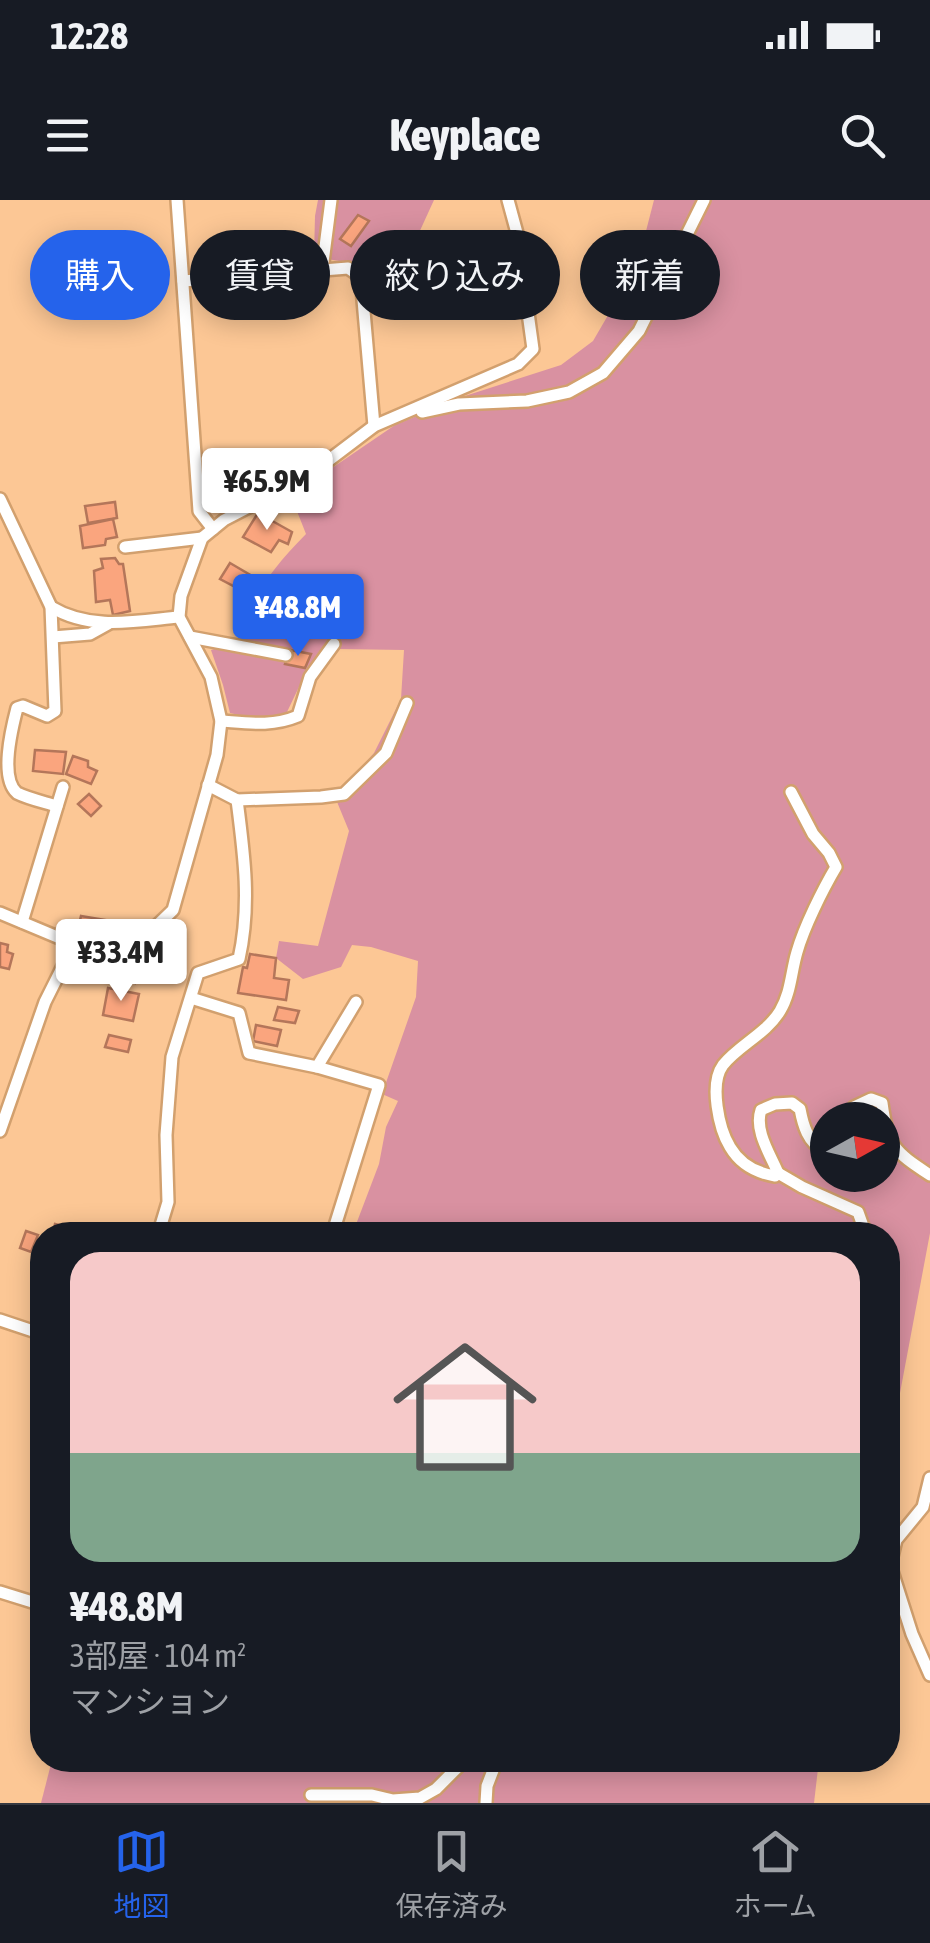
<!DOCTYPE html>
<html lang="ja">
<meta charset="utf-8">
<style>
body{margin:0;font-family:"Asap Condensed","Noto Sans JP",sans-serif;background:#242831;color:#f1f3f6;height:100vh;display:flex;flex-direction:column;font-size:38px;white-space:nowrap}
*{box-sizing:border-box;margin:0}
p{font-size:32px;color:#9ea1a6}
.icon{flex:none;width:55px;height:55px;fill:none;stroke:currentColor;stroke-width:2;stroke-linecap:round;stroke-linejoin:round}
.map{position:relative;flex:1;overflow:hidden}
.sheet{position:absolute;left:30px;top:1022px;width:870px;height:550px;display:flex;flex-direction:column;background:#171b24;border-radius:40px;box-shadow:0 5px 25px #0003}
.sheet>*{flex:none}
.guide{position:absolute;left:30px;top:30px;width:870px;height:90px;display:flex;gap:20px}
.needle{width:65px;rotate:82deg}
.tools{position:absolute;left:810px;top:902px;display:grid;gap:20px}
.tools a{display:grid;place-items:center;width:90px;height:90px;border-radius:50%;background:#171b24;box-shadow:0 5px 25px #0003;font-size:50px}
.price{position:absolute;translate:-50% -85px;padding:0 22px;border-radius:10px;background:#fff;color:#222;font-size:32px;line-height:65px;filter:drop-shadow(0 2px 5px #0008)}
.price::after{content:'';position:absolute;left:50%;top:60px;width:30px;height:22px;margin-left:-15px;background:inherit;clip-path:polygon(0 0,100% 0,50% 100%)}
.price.on{background:#2563eb;color:#fff}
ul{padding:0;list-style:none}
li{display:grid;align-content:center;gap:20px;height:530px;padding:0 40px}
li span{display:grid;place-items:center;height:310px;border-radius:30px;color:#555}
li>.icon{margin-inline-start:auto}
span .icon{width:180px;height:180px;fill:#fffc;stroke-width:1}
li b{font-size:42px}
.chip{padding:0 35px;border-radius:45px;background:#171b24;box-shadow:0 5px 25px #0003;font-size:35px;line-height:90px}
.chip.on{background:#2563eb;color:#fff}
.status{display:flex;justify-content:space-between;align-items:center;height:70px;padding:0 50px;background:#171b24;direction:ltr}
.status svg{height:28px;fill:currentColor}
header{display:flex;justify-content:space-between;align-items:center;height:130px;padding:0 40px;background:#171b24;font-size:45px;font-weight:800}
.tab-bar{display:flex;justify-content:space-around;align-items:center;height:140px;border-top:2px solid #363941;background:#171b24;font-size:28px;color:#9ea1a6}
.tab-bar a{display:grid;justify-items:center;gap:5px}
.tab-bar .on{color:#2563eb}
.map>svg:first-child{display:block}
</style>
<div class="status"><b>12:28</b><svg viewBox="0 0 49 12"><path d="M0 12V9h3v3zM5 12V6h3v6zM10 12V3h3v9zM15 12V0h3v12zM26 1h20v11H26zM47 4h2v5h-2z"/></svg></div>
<header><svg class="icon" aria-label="menu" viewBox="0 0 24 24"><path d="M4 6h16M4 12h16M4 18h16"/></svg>Keyplace<svg class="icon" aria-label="search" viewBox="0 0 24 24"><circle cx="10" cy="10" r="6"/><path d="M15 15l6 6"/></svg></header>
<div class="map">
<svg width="930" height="1603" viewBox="0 0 930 1603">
<rect width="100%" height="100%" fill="#fcc795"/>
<g fill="#d991a1" fill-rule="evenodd">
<polygon points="318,0 434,0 407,59 392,71 371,66 314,57 315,16"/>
<path d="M654,0H930V1033L888,1257V1035H352L379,964L386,927L398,901L382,894L416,797L418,761L371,747L352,745L341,767L303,779L276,758L279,741L318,746L349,631L335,597L374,553L401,499L404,450L338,449L309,466L287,512L260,520L230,513L223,485L211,450L239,441C254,392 271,370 306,334L291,296L395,225L468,195L561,165L593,141L625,86L646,31ZM828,920H882V975H828Z"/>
<polygon points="52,1560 819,1560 814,1603 41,1603"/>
</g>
<g fill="#faa57e" stroke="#b4765a" stroke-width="2.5">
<polygon points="358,15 369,21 351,46 340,39"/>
<polygon points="115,302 117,318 88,323 85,306"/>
<polygon points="258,313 292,332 288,344 279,340 271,352 243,337"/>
<polygon points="113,319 117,337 106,339 105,345 83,348 80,326"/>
<polygon points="115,358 119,364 123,364 130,411 113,415 110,400 96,402 94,371 103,368 101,359"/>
<polygon points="230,363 252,376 243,391 220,379"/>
<polygon points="290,450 311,454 305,468 285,464"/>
<polygon points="35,550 66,552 63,574 33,571"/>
<polygon points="73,556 88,561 88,567 97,571 91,584 66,574"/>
<polygon points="89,594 101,606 91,616 78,604"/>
<polygon points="81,716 111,721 106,734 78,729"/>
<polygon points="0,743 8,745 7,752 13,754 9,769 0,767"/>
<polygon points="250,754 276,758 274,778 289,780 286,800 238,793 243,767 247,768"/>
<polygon points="106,755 140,763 135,783 101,774"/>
<polygon points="108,788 139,794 133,821 103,815"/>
<polygon points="278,807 299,811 295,823 274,820"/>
<polygon points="256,825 281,830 277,846 253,841"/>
<polygon points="109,835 131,840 128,852 105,847"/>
<polygon points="55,1024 86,1031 84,1035 53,1035"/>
<polygon points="26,1031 38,1035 31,1052 20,1048"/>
</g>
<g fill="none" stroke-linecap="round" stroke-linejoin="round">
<defs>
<g id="street">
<polyline points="177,0 199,311 213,329"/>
<polyline points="322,70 331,0"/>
<polyline points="183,81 348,68 361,77 374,226"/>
<polyline points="422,212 459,204 527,201 569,192 603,173 639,131 704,0"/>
<path d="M0,299L51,407L55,511L47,516L23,506L17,508C11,531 0,578 17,593C29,599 44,602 57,606"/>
<polyline points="125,347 202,338"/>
<path d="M51,407C91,431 136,421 179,417"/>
<polyline points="53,437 90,434 108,424"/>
<polyline points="190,437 286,455"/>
<path d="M221,521C248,523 272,527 298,516L310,477L334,444"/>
<path d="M791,592L813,634L829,653L836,667C823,689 804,727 797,752C791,772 791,793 780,811C766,834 739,845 723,865C709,884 719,929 730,947C740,964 757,973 775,976L778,973C770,954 754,930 761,910L775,904L792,903L800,909C803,925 808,943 823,949L828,946"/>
<polyline points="237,600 321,597 344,594 386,553 407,503"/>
<polyline points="0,713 74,744 120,744 145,737 173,710 217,555 221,521 211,477 179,417 181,396 202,338 224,320 308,276 374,226 518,164 533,149 517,33 508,0"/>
<polyline points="22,722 63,587"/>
<polyline points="191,798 239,813 249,853 317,867 356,802"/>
<polyline points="317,867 379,885 334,1029 330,1035"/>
<path d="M844,920L854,907L871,899L882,903C888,947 894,951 930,975"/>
<polyline points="0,931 45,802 74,744"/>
<polyline points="778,973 802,987 858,1012 863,1026 863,1035"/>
<path d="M158,1035L168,1002L166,935L172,857L198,773L239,759C251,705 244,654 237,600L208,585"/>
<polyline points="0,1120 42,1134"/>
<polyline points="930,1278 923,1307 896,1340 890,1365 912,1434 930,1475"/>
<polyline points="0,1392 42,1405"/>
<polyline points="311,1595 372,1595 393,1600 420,1598 436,1589 465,1560"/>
<polyline points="486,1603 487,1586 497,1560"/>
</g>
</defs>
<use href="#street" stroke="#d2a06e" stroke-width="16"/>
<use href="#street" stroke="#fff" stroke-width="11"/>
</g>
</svg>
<div class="tools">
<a><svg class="needle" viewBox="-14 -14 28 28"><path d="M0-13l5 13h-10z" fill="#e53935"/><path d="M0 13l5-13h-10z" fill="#9ea1a6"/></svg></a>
</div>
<b class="price" style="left:267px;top:333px">¥65.9M</b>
<b class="price on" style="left:298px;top:459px">¥48.8M</b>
<b class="price" style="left:121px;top:804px">¥33.4M</b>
<div class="guide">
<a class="chip on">購入</a>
<a class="chip">賃貸</a>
<a class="chip">絞り込み</a>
<a class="chip">新着</a>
</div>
<section class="sheet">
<ul>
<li><span style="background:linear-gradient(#f6c9c9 65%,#7fa58c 0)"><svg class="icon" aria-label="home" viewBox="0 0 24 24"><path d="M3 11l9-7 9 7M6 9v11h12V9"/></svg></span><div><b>¥48.8M</b><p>3部屋 · 104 m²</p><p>マンション</p></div></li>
</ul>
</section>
</div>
<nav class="tab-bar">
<a class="on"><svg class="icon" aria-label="map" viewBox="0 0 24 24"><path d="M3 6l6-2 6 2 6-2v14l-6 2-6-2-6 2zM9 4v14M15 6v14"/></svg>地図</a>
<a><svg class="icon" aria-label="saved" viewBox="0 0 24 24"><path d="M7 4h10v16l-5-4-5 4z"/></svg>保存済み</a>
<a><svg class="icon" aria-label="home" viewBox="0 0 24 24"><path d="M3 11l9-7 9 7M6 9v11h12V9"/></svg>ホーム</a>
</nav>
